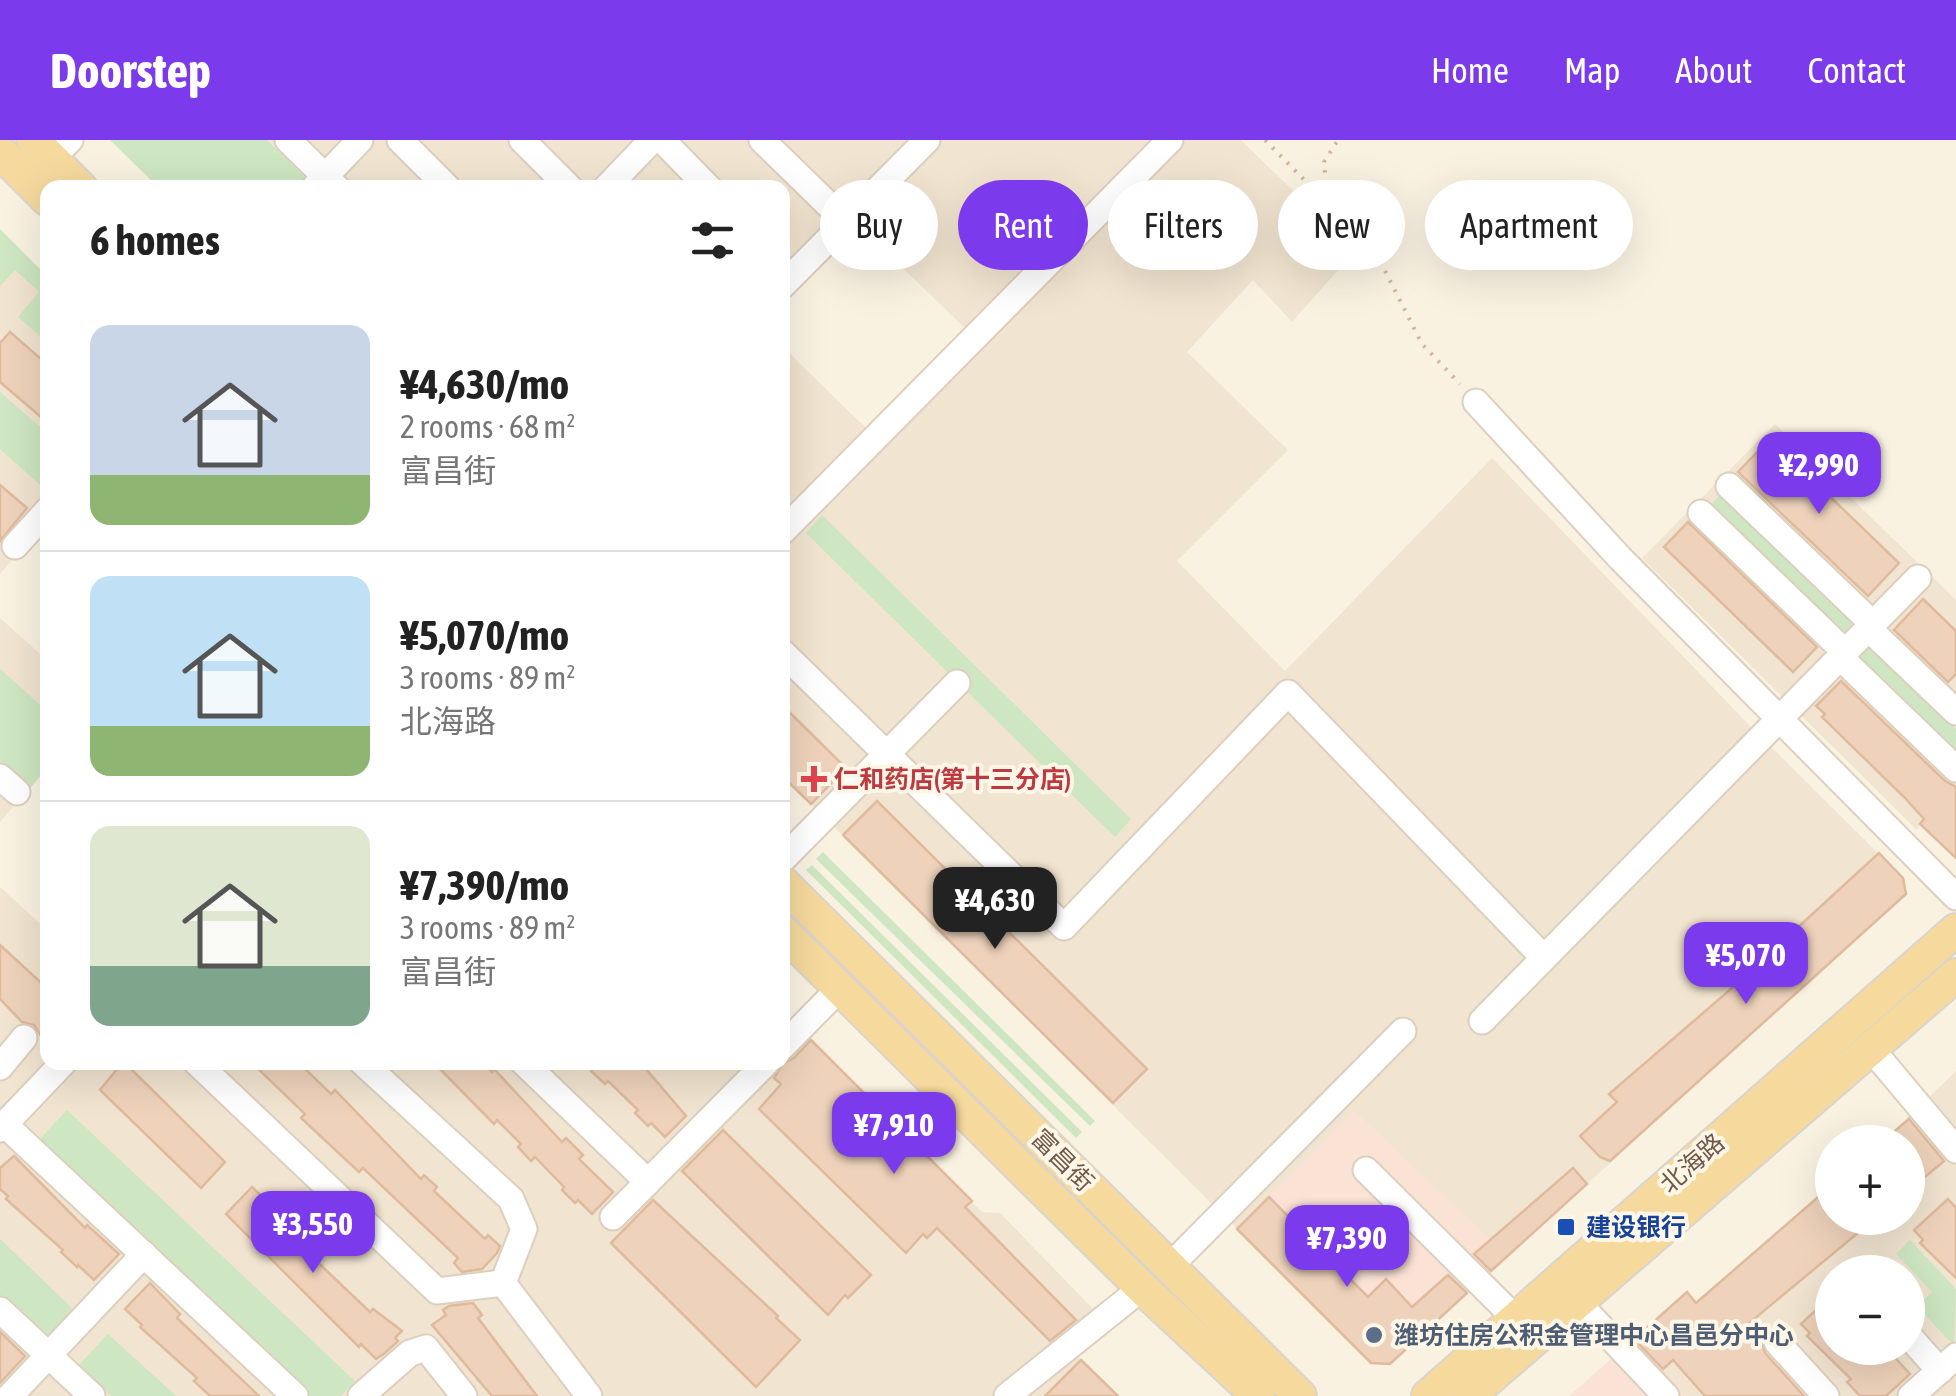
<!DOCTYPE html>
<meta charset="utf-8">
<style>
body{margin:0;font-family:"Asap Condensed","Noto Sans SC",sans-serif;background:#f6f6f6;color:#222;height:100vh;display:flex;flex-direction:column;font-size:38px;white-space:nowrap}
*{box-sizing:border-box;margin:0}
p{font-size:32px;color:#767676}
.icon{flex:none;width:55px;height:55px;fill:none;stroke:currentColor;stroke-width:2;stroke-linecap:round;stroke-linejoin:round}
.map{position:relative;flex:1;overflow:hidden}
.sheet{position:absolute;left:40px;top:40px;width:750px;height:890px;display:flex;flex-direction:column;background:#fff;border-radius:20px;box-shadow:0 10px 40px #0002}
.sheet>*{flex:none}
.guide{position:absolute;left:820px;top:40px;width:950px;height:90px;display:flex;gap:20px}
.fabs{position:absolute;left:1815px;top:985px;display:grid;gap:20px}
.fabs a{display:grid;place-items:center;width:110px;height:110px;border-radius:50%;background:#fff;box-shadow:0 10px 40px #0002;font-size:50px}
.price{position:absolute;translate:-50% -85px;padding:0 22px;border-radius:20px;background:#7c3aed;color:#fff;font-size:32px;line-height:65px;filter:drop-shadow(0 2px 5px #0008)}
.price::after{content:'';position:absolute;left:50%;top:60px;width:30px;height:22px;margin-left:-15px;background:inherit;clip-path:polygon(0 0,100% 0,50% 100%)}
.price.current{background:#222;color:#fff}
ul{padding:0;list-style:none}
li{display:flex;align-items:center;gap:30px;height:250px;padding:0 50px}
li+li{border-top:2px solid #e0e0e0}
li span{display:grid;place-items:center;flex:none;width:280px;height:200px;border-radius:20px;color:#555}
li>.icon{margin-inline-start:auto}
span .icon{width:120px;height:120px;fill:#fffc;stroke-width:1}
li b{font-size:42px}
h2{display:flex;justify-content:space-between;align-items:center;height:120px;padding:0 50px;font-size:42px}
.pill{padding:0 35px;border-radius:45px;background:#fff;box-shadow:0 10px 40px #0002;font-size:35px;line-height:90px}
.pill.current{background:#7c3aed;color:#fff}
header{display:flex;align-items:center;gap:60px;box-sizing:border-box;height:140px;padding:0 50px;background:#7c3aed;color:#fff}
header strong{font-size:48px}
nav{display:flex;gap:55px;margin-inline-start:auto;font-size:35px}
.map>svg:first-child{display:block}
</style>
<header>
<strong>Doorstep</strong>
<nav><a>Home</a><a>Map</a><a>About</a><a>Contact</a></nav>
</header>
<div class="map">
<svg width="1956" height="1256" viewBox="0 0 1956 1256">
<rect width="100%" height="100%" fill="#faf2e1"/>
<g fill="#f1e4d0" fill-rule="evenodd">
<polygon points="110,0 1241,0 1355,111 1292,182 1253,140 1187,212 1288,310 1177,421 1285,531 1492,318 1752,588 1903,738 1906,754 1587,1044 1572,1028 1490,1100 1354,971 1237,1089 783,636 783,207 868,290 966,189 859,86 783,164 782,48 158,47"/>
<polygon points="0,116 48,160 47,379 0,434"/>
<polygon points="1775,284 1956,460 1956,708 1946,709 1920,685 1916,689 1642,418"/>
<polygon points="0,478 48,521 47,628 0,682"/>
<polygon points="0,747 47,790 48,922 782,922 783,872 982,1072 1000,1073 1099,1175 1068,1207 1118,1256 0,1256"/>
<path d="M1956,931V1256H1686L1662,1229L1714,1183L1696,1163L1832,1045V1078H1908V1002H1882ZM1832,1132H1908V1208H1832Z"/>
</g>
<g fill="#fae2d5">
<polygon points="1354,970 1490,1100 1477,1112 1492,1131 1390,1224 1371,1223 1237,1089"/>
<polygon points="1687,1152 1714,1183 1662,1229 1686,1256 1569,1256"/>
</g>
<g fill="#cee6c1">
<polygon points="110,0 267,0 315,47 158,47"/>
<polygon points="0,89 47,136 47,202 18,177 39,152 15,130 0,146"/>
<polygon points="0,252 47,293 47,351 0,309"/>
<polygon points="1723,352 1857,483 1842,498 1709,367"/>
<polygon points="822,375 1131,679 1115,697 806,393"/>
<polygon points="1867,504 1956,589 1956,618 1854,518"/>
<polygon points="0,529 47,571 47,628 27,652 0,627"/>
<polygon points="823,712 1095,981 1090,986 816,719"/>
<polygon points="812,725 1082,992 1076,998 806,730"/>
<polygon points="67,970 355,1241 341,1256 308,1256 37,1002"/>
<polygon points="0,1099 76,1172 47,1203 0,1159"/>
<polygon points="1910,1100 1956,1149 1954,1206 1917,1166 1932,1152 1896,1114"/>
<polygon points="108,1194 176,1256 111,1256 79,1225"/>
</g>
<g fill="#eed2bb" stroke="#dfba9c" stroke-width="2.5">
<polygon points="10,192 48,225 48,283 0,242 0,203"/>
<polygon points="1770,299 1899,423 1868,456 1738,332"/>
<polygon points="0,345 27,368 0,401"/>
<polygon points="1688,382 1817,507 1793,532 1664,407"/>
<polygon points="1923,459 1956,491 1956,534 1948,542 1894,490"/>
<polygon points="1841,541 1945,641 1956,647 1956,718 1920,684 1924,679 1905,658 1822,577 1825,574 1816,566"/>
<polygon points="782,565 846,628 811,664 782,636"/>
<polygon points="877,661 1147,929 1113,963 843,695"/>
<polygon points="1879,713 1903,738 1906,754 1610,1021 1600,1017 1580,996 1617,962 1609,954 1724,855"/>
<polygon points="0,805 48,849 48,886 40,894 34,885 22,882 0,859"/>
<polygon points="811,900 972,1061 965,1067 1076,1180 1050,1201 937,1088 927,1098 923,1094 906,1113 759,969 781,944 774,938 783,923 794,918"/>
<polygon points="251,922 298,922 331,954 335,950 421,1039 424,1035 437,1047 434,1051 485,1099 488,1095 500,1106 497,1113 482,1129 462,1132 454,1123 458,1118 363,1028 359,1032 301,978 305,974"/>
<polygon points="433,922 482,922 492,932 494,929 562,1002 566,998 583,1015 579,1019 613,1052 592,1074 578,1060 575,1063 562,1050 564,1047 535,1017 531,1021 518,1007 521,1004 497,980 494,984"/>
<polygon points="589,922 640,922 686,976 665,997 651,983 648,986 635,973 638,970 608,941 605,944 591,931 594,928"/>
<polygon points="126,924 225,1022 201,1048 100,950 118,928"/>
<polygon points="1909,979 1944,1021 1908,1051 1908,1002 1882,1002"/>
<polygon points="723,990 871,1135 848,1158 845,1155 828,1175 682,1031"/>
<polygon points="14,1016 85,1088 87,1085 119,1114 94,1140 78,1125 77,1127 61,1112 63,1110 6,1059 8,1056 0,1049 0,1028"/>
<polygon points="1573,1028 1587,1044 1491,1131 1474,1114"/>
<polygon points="1832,1045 1832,1078 1876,1078 1748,1184 1761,1198 1765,1213 1804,1256 1705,1256 1673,1220 1663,1229 1634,1199 1687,1152 1696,1163"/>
<polygon points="252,1047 269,1063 267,1066 281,1080 278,1083 330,1134 370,1172 373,1169 402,1191 395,1198 398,1201 385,1213 376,1219 361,1204 359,1207 226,1074"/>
<polygon points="1269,1057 1368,1157 1386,1139 1412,1167 1448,1135 1467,1153 1390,1224 1371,1223 1237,1089"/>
<polygon points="1948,1059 1956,1068 1956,1138 1920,1103 1923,1100 1914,1090"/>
<polygon points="653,1060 778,1176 776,1178 800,1200 756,1247 611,1103"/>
<polygon points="150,1143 180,1174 177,1178 259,1256 210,1256 194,1241 197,1238 140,1187 142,1185 125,1169"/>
<polygon points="1832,1155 1830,1208 1886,1208 1910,1234 1886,1256 1860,1256 1847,1242 1851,1239 1807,1196 1810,1193 1801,1184"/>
<polygon points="473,1163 482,1175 478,1178 537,1256 492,1256 432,1185 446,1175 443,1170 449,1166"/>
<polygon points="0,1192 25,1216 0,1243"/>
<polygon points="1081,1220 1118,1256 1045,1256"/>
</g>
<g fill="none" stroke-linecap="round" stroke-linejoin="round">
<defs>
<g id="minor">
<polyline points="288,0 337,48"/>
<polyline points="400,0 448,48"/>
<polyline points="522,0 570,48"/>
<polyline points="662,0 709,48"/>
<polyline points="762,0 846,82"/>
<polyline points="52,18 70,0"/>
<polyline points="315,47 360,0"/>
<polyline points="606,48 652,0"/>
<polyline points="782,146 927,0"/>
<polyline points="1476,262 1620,418 1956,757"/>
<polyline points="1729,346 1873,484"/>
<polyline points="1701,373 1845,512"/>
<polyline points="782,392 1170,0"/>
<polyline points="15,406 48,370"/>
<polyline points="1869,489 1956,572"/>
<polyline points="782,512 1064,787 1288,553 1544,818"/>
<polyline points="1840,517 1956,629"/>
<polyline points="0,637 17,652"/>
<polyline points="782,720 957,543"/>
<polyline points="1482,881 1918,438"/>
<polyline points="782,907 840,848"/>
<polyline points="1873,911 1956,1010"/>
<polyline points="196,922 437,1151 503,1143"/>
<polyline points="362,922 511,1059 524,1089 503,1143 589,1256"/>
<polyline points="523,922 648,1042"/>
<polyline points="0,927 24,898"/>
<polyline points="4,984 295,1256"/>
<polyline points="0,989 64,922"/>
<polyline points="1366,1030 1515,1178"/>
<polyline points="613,1077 767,922"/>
<polyline points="1170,1126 1403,891"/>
<polyline points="1579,1164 1666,1256"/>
<polyline points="0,1170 92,1256"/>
<polyline points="1908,1195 1940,1231"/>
<polyline points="1777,1202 1826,1256"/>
<polyline points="10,1256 144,1114"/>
<polyline points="361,1256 410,1213 426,1208 464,1256"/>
<polyline points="1007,1256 1142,1148"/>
<polyline points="1911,1256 1956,1216"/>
</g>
<g id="major">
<polyline points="33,0 81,48"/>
<polyline points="0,12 48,60"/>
<polyline points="782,742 1300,1256"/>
<polyline points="782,791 1142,1148 1258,1256"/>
<polyline points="1428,1256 1956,790"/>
<polyline points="1469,1256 1956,835"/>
</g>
</defs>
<use href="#minor" stroke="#ddcfbe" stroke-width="29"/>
<use href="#major" stroke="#dad4d0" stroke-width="36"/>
<g stroke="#d2b59f" stroke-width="4" stroke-dasharray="2.5 8" stroke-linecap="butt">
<polyline points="1265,0 1376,113 1422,204 1460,244"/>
<polyline points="1328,64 1324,22 1338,0"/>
</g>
<use href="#minor" stroke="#fff" stroke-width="25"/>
<use href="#major" stroke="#f5d99d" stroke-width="32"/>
</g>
<path fill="#e0444e" stroke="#fef6e7" stroke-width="4" d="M809 624h10v10h10v10h-10v10h-10v-10h-10v-10h10z"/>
<rect fill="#1a4fb4" stroke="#fef6e7" stroke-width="4" x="1556" y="1077" width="20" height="20" rx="5"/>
<circle fill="#5c6f8a" stroke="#fef6e7" stroke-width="4" cx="1374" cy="1195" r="10"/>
<g text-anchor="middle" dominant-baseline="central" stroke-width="8" stroke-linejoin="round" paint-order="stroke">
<g font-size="25" font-weight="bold" fill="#be3a42" stroke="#fef6e7" text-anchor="start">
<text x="834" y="639">仁和药店(第十三分店)</text>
</g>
<g font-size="25" fill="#6f594a" stroke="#fef6e7">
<text transform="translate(1063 1020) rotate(45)">富昌街</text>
<text transform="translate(1692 1023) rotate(-41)">北海路</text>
</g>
<g font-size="25" font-weight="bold" fill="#164399" stroke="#fef6e7" text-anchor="start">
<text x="1586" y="1087">建设银行</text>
</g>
<g font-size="25" font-weight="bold" fill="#4e5e75" stroke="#fef6e7" text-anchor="start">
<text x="1394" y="1195">潍坊住房公积金管理中心昌邑分中心</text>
</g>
</g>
</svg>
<div class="fabs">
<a>+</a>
<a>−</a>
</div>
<b class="price" style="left:1819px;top:377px">¥2,990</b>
<b class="price current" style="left:995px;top:812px">¥4,630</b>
<b class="price" style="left:1746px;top:867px">¥5,070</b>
<b class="price" style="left:894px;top:1037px">¥7,910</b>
<b class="price" style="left:313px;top:1136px">¥3,550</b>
<b class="price" style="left:1347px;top:1150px">¥7,390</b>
<div class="guide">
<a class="pill">Buy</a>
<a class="pill current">Rent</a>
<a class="pill">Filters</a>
<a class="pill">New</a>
<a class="pill">Apartment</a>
</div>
<section class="sheet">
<h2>6 homes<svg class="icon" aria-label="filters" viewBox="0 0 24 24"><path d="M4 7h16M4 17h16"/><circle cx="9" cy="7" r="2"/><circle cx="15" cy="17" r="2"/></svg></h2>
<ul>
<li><span style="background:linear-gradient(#c9d6e8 75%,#8fb573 0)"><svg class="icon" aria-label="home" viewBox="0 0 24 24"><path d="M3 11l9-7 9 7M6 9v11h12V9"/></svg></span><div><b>¥4,630/mo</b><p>2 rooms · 68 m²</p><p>富昌街</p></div></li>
<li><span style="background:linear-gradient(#bfe0f5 75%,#8fb573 0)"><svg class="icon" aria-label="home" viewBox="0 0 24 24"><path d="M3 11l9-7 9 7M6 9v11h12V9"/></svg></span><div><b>¥5,070/mo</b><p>3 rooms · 89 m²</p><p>北海路</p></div></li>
<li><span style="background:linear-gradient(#dfe7d0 70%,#7fa58c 0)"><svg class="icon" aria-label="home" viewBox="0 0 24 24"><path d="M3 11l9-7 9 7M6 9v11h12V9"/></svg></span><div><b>¥7,390/mo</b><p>3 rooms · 89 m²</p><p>富昌街</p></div></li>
</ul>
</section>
</div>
